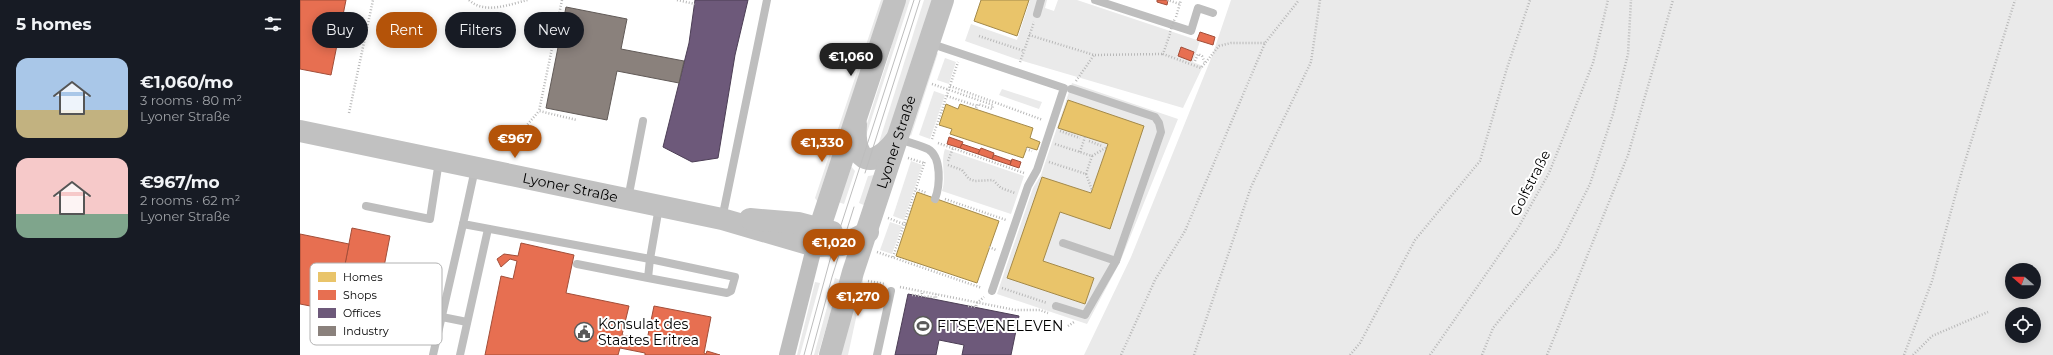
<!DOCTYPE html>
<meta charset="utf-8">
<style>
body{margin:0;font-family:Montserrat,sans-serif;background:#242831;color:#f1f3f6;height:100vh;display:flex;flex-direction:column;font-size:15px;white-space:nowrap}
*{box-sizing:border-box;margin:0}
p{font-size:13px;color:#9ea1a6}
.icon{flex:none;width:22px;height:22px;fill:none;stroke:currentColor;stroke-width:2;stroke-linecap:round;stroke-linejoin:round}
.map{position:relative;flex:1;overflow:hidden}
.drawer{display:flex;flex-direction:column;background:#171b24;width:300px}
.drawer>*{flex:none}
.guide{position:absolute;left:12px;top:12px;width:380px;height:36px;display:flex;gap:8px}
.needle{width:26px;rotate:290deg}
.fabs{position:absolute;left:1705px;top:263px;display:grid;gap:8px}
.fabs a{display:grid;place-items:center;width:36px;height:36px;border-radius:50%;background:#171b24;box-shadow:0 2px 10px #0003;font-size:20px}
.price{position:absolute;translate:-50% -34px;padding:0 9px;border-radius:14px;background:#b45309;color:#fff;font-size:13px;line-height:26px;filter:drop-shadow(0 1px 2px #0008)}
.price::after{content:'';position:absolute;left:50%;top:24px;width:12px;height:9px;margin-left:-6px;background:inherit;clip-path:polygon(0 0,100% 0,50% 100%)}
.price.current{background:#222;color:#fff}
ul{padding:0;list-style:none}
li{display:flex;align-items:center;gap:12px;height:100px;padding:0 16px}
li span{display:grid;place-items:center;flex:none;width:112px;height:80px;border-radius:12px;color:#555}
li>.icon{margin-inline-start:auto}
span .icon{width:48px;height:48px;fill:#fffc;stroke-width:1}
li b{font-size:17px}
h2{display:flex;justify-content:space-between;align-items:center;height:48px;padding:0 16px;font-size:17px}
.chip{padding:0 14px;border-radius:18px;background:#171b24;box-shadow:0 2px 10px #0003;font-size:14px;line-height:36px}
.chip.current{background:#b45309;color:#fff}
main{display:flex;flex:1;min-height:0}
.map>svg:first-child{display:block}
</style>
<main>
<section class="drawer">
<h2>5 homes<svg class="icon" aria-label="filters" viewBox="0 0 24 24"><path d="M4 7h16M4 17h16"/><circle cx="9" cy="7" r="2"/><circle cx="15" cy="17" r="2"/></svg></h2>
<ul>
<li><span style="background:linear-gradient(#a9c7e8 65%,#c2b280 0)"><svg class="icon" aria-label="home" viewBox="0 0 24 24"><path d="M3 11l9-7 9 7M6 9v11h12V9"/></svg></span><div><b>€1,060/mo</b><p>3 rooms · 80 m²</p><p>Lyoner Straße</p></div></li>
<li><span style="background:linear-gradient(#f6c9c9 70%,#7fa58c 0)"><svg class="icon" aria-label="home" viewBox="0 0 24 24"><path d="M3 11l9-7 9 7M6 9v11h12V9"/></svg></span><div><b>€967/mo</b><p>2 rooms · 62 m²</p><p>Lyoner Straße</p></div></li>
</ul>
</section>
<div class="map">
<svg width="1753" height="355" viewBox="0 0 1753 355">
<rect width="100%" height="100%" fill="#fff"/>
<g fill="#eaeaea" fill-rule="evenodd">
<polygon points="581,0 586,0 518,202 515,198"/>
<polygon points="602,0 610,0 562,148 562,139 590,52"/>
<polygon points="624,0 635,0 586,148 575,155"/>
<path d="M730,0H747L745,8L754,11L758,0H777L900,41L893,62L903,66L883,108L716,59L665,41L671,24L717,40ZM881,47L894,52L891,61L878,56Z"/>
<path d="M931,0H1753V355H784L831,257L912,56ZM1712,270H1734V292H1712ZM1712,314H1734V336H1712Z"/>
<polygon points="638,53 611,136 607,131 633,55"/>
<polygon points="645,58 656,62 649,84 637,80"/>
<path d="M772,83L878,119L820,262L787,324L697,294L733,188L741,175ZM768,100L843,127L810,229L760,212L743,261L794,278L785,304L708,278L742,177L791,193L808,144L759,128Z"/>
<polygon points="702,89 742,102 739,109 699,95"/>
<polygon points="634,91 645,95 630,139 619,135"/>
<path d="M645,149L724,176L711,214L642,191C647,177 640,163 645,149Z"/>
<polygon points="611,161 622,165 604,220 593,216"/>
<polygon points="550,165 555,171 544,204 535,201"/>
<polygon points="575,175 566,206 559,203 568,176"/>
<polygon points="590,222 602,226 592,254 580,250"/>
<polygon points="535,278 540,280 518,355 514,355"/>
<polygon points="562,278 563,279 563,286 548,355 538,355"/>
<polygon points="515,282 520,283 500,355 497,355"/>
</g>
<g fill="#e9c46a" stroke="#a3894a">
<polygon points="681,0 729,0 717,36 674,21"/>
<polygon points="768,100 844,126 810,229 760,212 743,261 794,278 785,304 707,278 742,177 791,193 808,144 758,128"/>
<polygon points="646,104 658,109 660,104 733,128 730,138 740,142 737,150 727,147 723,158 650,134 652,129 639,125"/>
<polygon points="617,192 699,221 677,283 596,256"/>
</g>
<g fill="#e76f51" stroke="#a24e39">
<polygon points="0,0 46,0 31,75 0,69"/>
<polygon points="857,0 868,0 867,5 857,2"/>
<polygon points="900,32 915,37 913,45 897,40"/>
<polygon points="881,47 894,52 891,61 878,56"/>
<polygon points="649,137 663,142 660,148 647,144"/>
<polygon points="662,144 680,150 678,154 660,148"/>
<polygon points="681,148 694,153 692,159 678,154"/>
<polygon points="694,155 711,161 710,165 692,159"/>
<polygon points="712,159 721,162 719,168 710,165"/>
<polygon points="52,228 90,236 75,313 37,305"/>
<polygon points="0,234 49,244 36,311 0,304"/>
<polygon points="221,243 274,255 266,293 329,306 322,335 347,340 354,306 411,317 404,353 406,354 407,351 420,355 345,355 345,353 320,348 318,355 185,355 201,276 213,279 217,261 210,259 201,267 197,259 204,254 218,256"/>
</g>
<g fill="#6d597a" stroke="#4c3e55">
<polygon points="395,0 448,0 435,55 418,158 392,162 363,147 389,43"/>
<polygon points="608,294 719,316 711,355 662,355 664,345 639,340 636,355 595,355"/>
</g>
<polygon fill="#8a817c" stroke="#615a57" points="266,7 327,19 321,49 384,61 379,83 317,71 307,120 246,108"/>
<g fill="none" stroke-linecap="round" stroke-linejoin="round">
<g stroke="#b8b8b8" stroke-width="2.5" stroke-dasharray="1 2" stroke-linecap="butt">
<path d="M169,0C185,15 210,4 228,0"/>
<polyline points="262,0 239,111 277,120"/>
<polyline points="377,0 395,4"/>
<polyline points="867,0 880,4"/>
<polyline points="876,17 881,0"/>
<polyline points="870,34 863,54 901,68 919,46 931,43 965,43"/>
<polyline points="729,35 794,55 863,54"/>
<polyline points="679,36 724,51 734,22"/>
<polyline points="895,61 898,54 902,56 905,63"/>
<polyline points="720,62 724,51"/>
<polyline points="776,81 794,55"/>
<polyline points="632,84 693,105 692,109 678,104 677,106"/>
<polyline points="650,86 743,120"/>
<polyline points="647,96 677,106 676,109"/>
<polyline points="49,113 73,0"/>
<polyline points="760,131 780,138"/>
<polyline points="632,139 658,62"/>
<polyline points="789,141 802,146"/>
<polyline points="638,143 724,173"/>
<polyline points="755,144 792,156 807,147"/>
<polyline points="210,145 239,111"/>
<polyline points="726,149 732,151"/>
<polyline points="780,152 785,137"/>
<polyline points="608,158 624,163"/>
<polyline points="648,161 653,148"/>
<polyline points="749,162 786,174 792,190"/>
<polyline points="648,165 662,170 669,179 675,181 693,180 701,188 715,193"/>
<polyline points="786,174 792,156"/>
<polyline points="616,189 627,193"/>
<polyline points="645,199 706,220"/>
<polyline points="588,218 606,225"/>
<polyline points="689,247 696,250"/>
<polyline points="577,252 682,288"/>
<polyline points="593,257 625,161"/>
<polyline points="568,281 585,284"/>
<polyline points="600,287 715,310 740,310 748,313"/>
<polyline points="702,288 747,303"/>
<polyline points="612,295 622,296 622,292"/>
<polyline points="625,297 626,296 636,298 636,294"/>
<polyline points="668,306 676,307 677,303 684,297"/>
<polyline points="768,326 774,322"/>
<polyline points="821,355 855,280 885,231 965,43 999,0"/>
<polyline points="894,355 951,187 1011,62 1020,0"/>
<polyline points="1050,355 1060,343 1115,240 1180,161 1207,68 1230,0"/>
<polyline points="1130,355 1218,228 1249,173 1293,63 1308,0"/>
<polyline points="1182,355 1193,328 1258,248 1290,184 1313,114 1328,54 1331,0"/>
<polyline points="1247,355 1328,155 1373,0"/>
<polyline points="1604,355 1632,281 1662,171 1715,0"/>
<polyline points="1613,355 1632,336 1688,312"/>
</g>
<g stroke="#bebebe" stroke-width="8">
<polyline points="795,0 891,31 898,8 913,13"/>
<polyline points="737,14 741,0"/>
<polyline points="629,43 764,88 737,170 728,186 692,291"/>
<path d="M598,139C608,142 619,145 628,149C642,157 640,186 635,199"/>
<polyline points="175,169 163,224 350,259 359,207"/>
<polyline points="328,199 343,121"/>
<polyline points="66,206 130,219 139,161"/>
<polyline points="422,219 467,0"/>
<polyline points="763,243 816,261"/>
<polyline points="277,264 348,278 350,259 435,277 431,291 427,293 348,278"/>
<polyline points="756,306 785,315 816,261 861,132 859,123 855,117 771,89"/>
<polyline points="142,317 167,322"/>
<polyline points="133,355 163,224"/>
<polyline points="160,355 188,229"/>
<polyline points="577,355 591,291"/>
</g>
<polyline stroke="#bebebe" stroke-width="16" points="487,355 517,236"/>
<g stroke="#c1c1c1" stroke-width="22">
<path d="M556,125C553,164 573,170 596,140"/>
<path id="s1" d="M0,131L422,219L515,246L542,245L568,232"/>
<polyline points="450,219 498,223 532,232"/>
<polyline points="520,227 595,0"/>
<path id="s2" d="M530,355L553,272L643,0"/>
</g>
<g stroke="#bdbdbd" stroke-width="1">
<polyline points="565,173 620,0"/>
<polyline points="504,355 531,256 614,0"/>
<polyline points="511,355 532,277 554,207"/>
</g>
<polyline stroke="#b8b8b8" stroke-width="2.5" stroke-dasharray="1 2" stroke-linecap="butt" points="870,32 875,18"/>
</g>
<defs>
<symbol id="stadium-ring" viewBox="-11 -11 22 22"><circle r="9.5" fill="#fff" stroke="#595959" stroke-width="1.5"/><path d="M0-5a6.5 5 0 1 0 0 10a6.5 5 0 1 0 0-10ZM-3.5-1.8h7v3.6h-7Z" fill="#595959"/></symbol>
<symbol id="civic-ring" viewBox="-11 -11 22 22"><circle r="9.5" fill="#fff" stroke="#595959" stroke-width="1.5"/><path d="M-.6-6.5H3V-4.5H.6V-3L4-1V1h2V6H-6V1h2V-1L-.6-3ZM-1.2 2.5V6h2.4V2.5Z" fill="#595959"/></symbol>
</defs>
<g fill-rule="evenodd">
<use href="#stadium-ring" x="612" y="315" width="22" height="22"/>
<use href="#civic-ring" x="273" y="321" width="22" height="22"/>
</g>
<g text-anchor="middle" dominant-baseline="central" stroke-width="4" stroke-linejoin="round" paint-order="stroke">
<g font-size="14" fill="#000" stroke="#fff">
<text stroke="none"><textPath href="#s2" startOffset="223">Lyoner Straße</textPath></text>
<text transform="translate(1230 183) rotate(-63)">Golfstraße</text>
<text stroke="none"><textPath href="#s1" startOffset="276">Lyoner Straße</textPath></text>
</g>
<g font-size="14" fill="#000" stroke="#fff" text-anchor="start">
<text x="298" y="324">Konsulat des<tspan x="298" dy="16">Staates Eritrea</tspan></text>
<text x="637" y="326">FITSEVENELEVEN</text>
</g>
</g>
<rect x="10" y="263" width="132" height="82" rx="6" fill="#fff" stroke="#b2b2b2" stroke-width="1"/>
<rect x="18" y="272" width="18" height="10" fill="#e9c46a"/>
<rect x="18" y="290" width="18" height="10" fill="#e76f51"/>
<rect x="18" y="308" width="18" height="10" fill="#6d597a"/>
<rect x="18" y="326" width="18" height="10" fill="#8a817c"/>
<g font-size="11" fill="#000">
<text x="43" y="281">Homes</text>
<text x="43" y="299">Shops</text>
<text x="43" y="317">Offices</text>
<text x="43" y="335">Industry</text>
</g>
</svg>
<div class="fabs">
<a><svg class="needle" viewBox="-14 -14 28 28"><path d="M0-13l5 13h-10z" fill="#e53935"/><path d="M0 13l5-13h-10z" fill="#9ea1a6"/></svg></a>
<a><svg class="icon" aria-label="locate" viewBox="0 0 24 24"><circle cx="12" cy="12" r="6"/><path d="M12 2v4M12 18v4M2 12h4M18 12h4"/></svg></a>
</div>
<b class="price current" style="left:551px;top:77px">€1,060</b>
<b class="price" style="left:215px;top:159px">€967</b>
<b class="price" style="left:522px;top:163px">€1,330</b>
<b class="price" style="left:534px;top:263px">€1,020</b>
<b class="price" style="left:558px;top:317px">€1,270</b>
<div class="guide">
<a class="chip">Buy</a>
<a class="chip current">Rent</a>
<a class="chip">Filters</a>
<a class="chip">New</a>
</div>
</div>
</main>
